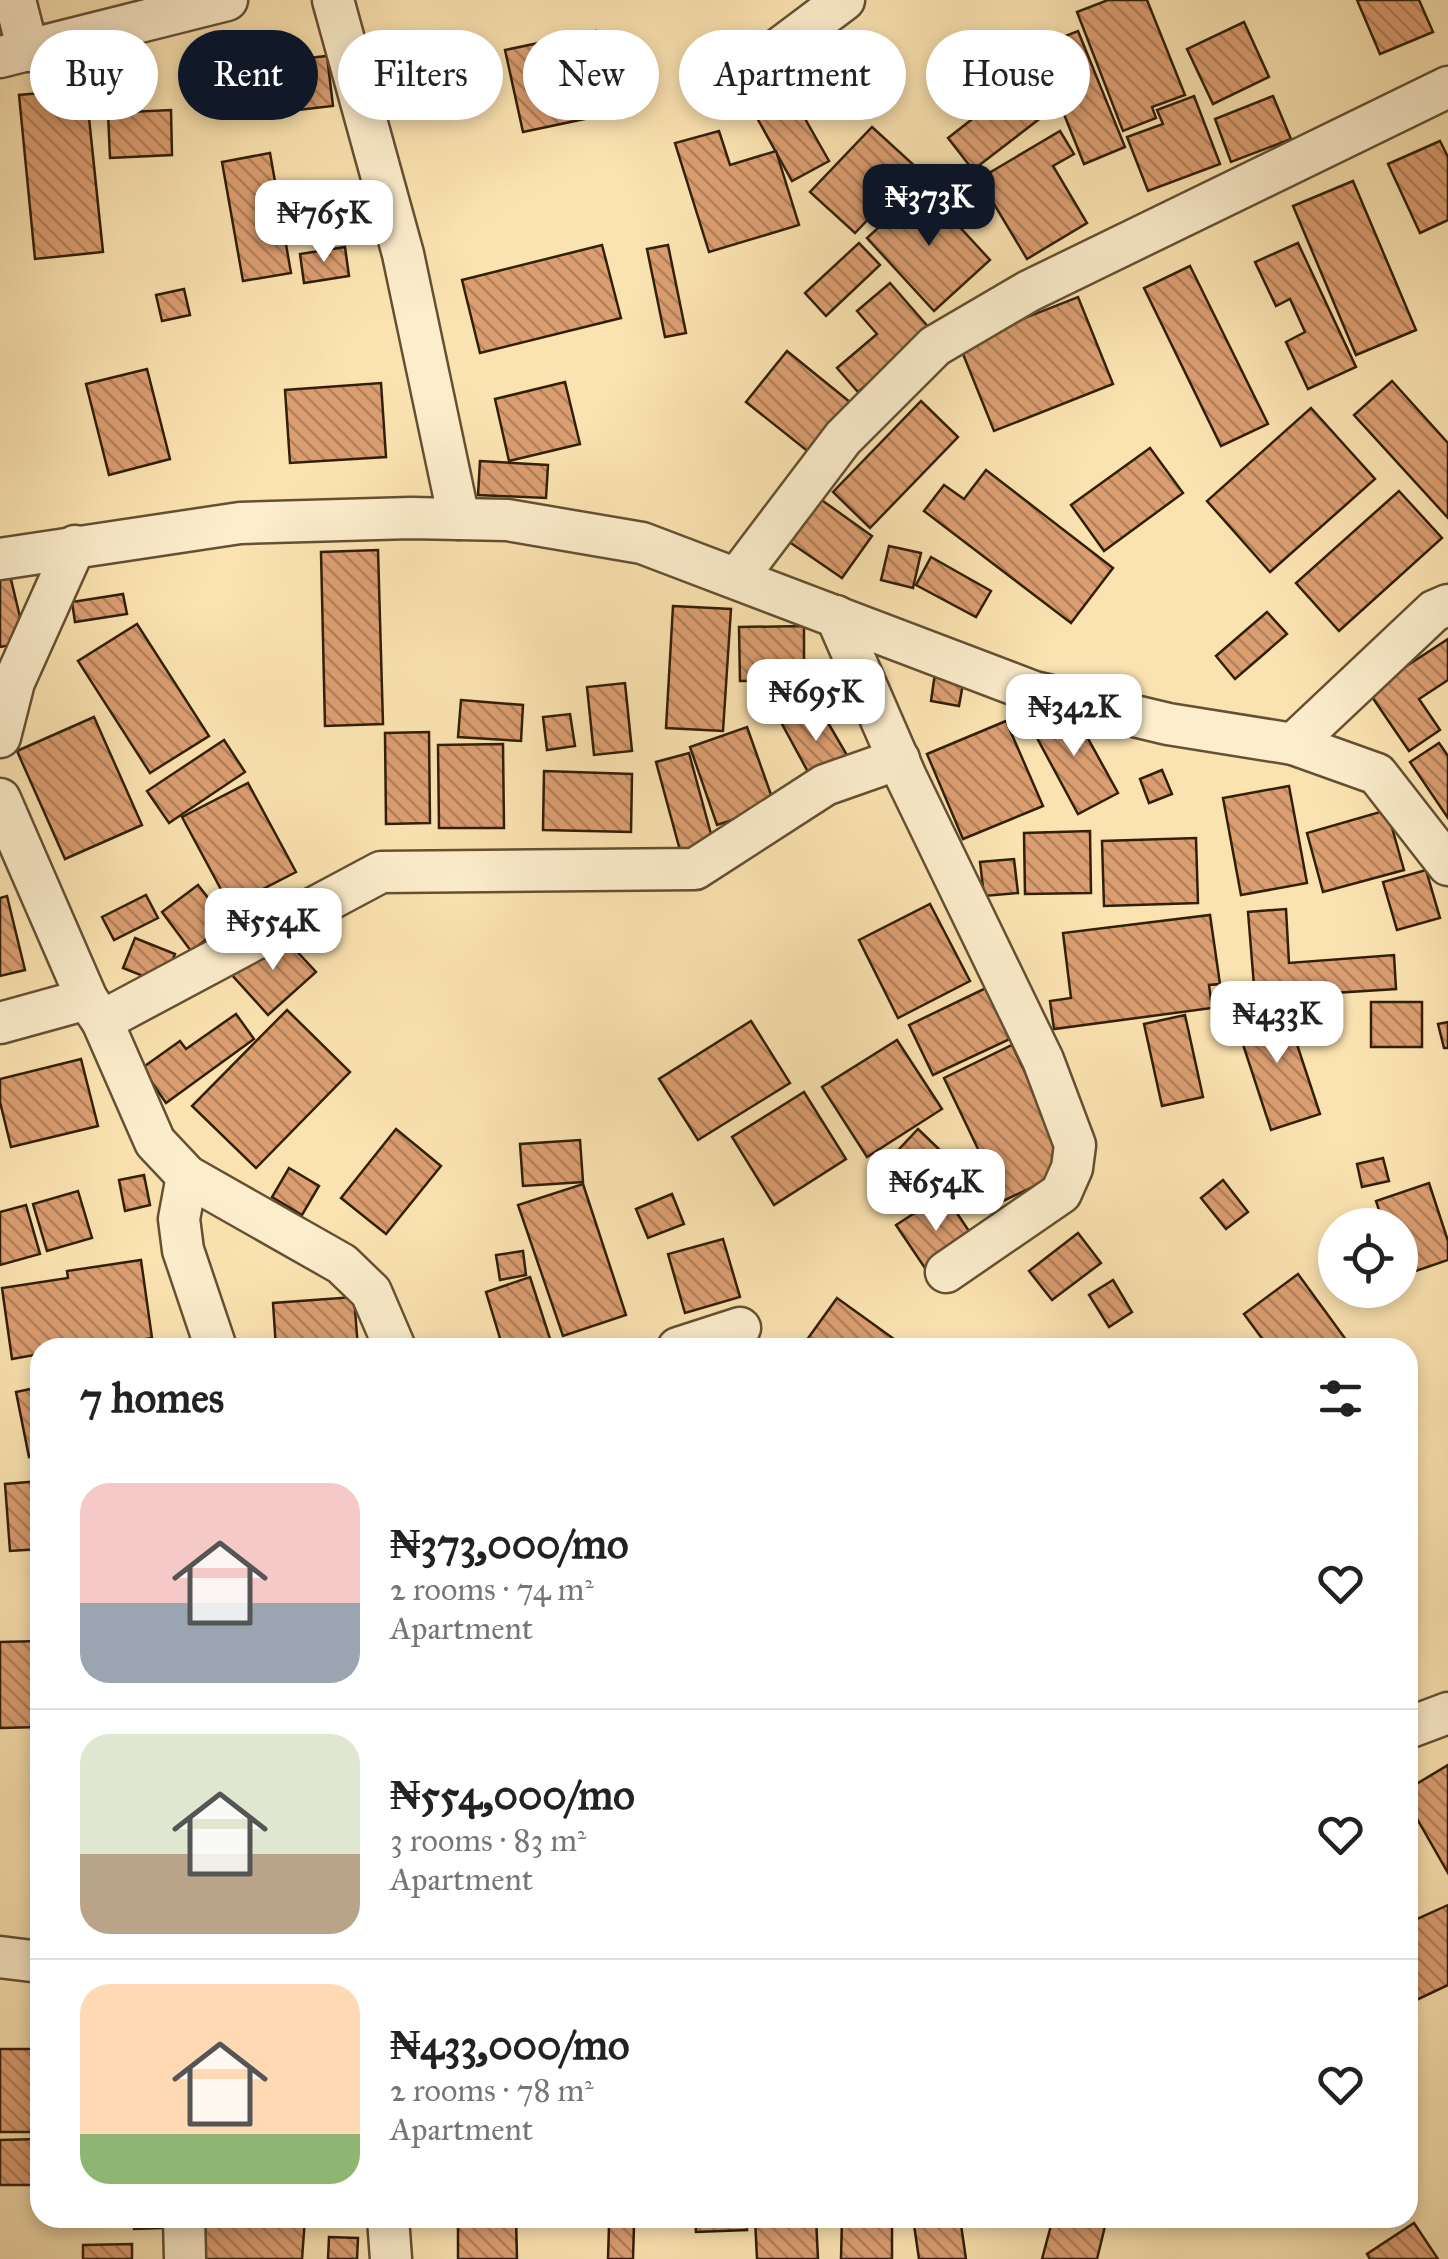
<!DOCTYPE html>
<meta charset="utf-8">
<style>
body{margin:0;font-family:"IM FELL Great Primer",serif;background:#f2f2f2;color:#222;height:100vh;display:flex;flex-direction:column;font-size:38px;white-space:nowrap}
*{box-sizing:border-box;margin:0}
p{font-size:32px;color:#767676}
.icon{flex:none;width:55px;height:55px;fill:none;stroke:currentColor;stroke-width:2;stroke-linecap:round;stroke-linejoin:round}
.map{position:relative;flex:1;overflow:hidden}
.drawer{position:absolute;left:30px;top:1338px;width:1388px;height:890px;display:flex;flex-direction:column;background:#fff;border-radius:30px;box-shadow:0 5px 15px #0003}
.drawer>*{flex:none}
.banner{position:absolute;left:30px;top:30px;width:1390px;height:90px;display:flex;gap:20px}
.tools{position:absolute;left:1318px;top:1208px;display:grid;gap:20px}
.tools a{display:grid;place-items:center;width:100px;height:100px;border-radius:50%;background:#fff;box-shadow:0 5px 15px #0003;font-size:50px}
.price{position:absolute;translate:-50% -85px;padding:0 22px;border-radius:20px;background:#fff;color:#222;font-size:32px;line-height:65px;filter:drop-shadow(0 2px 5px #0008)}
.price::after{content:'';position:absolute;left:50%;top:60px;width:30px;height:22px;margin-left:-15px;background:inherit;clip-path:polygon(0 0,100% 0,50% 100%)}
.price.current{background:#111827;color:#fff}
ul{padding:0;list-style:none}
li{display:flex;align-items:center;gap:30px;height:250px;padding:0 50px}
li+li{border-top:2px solid #e0e0e0}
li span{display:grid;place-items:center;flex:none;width:280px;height:200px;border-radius:30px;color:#555}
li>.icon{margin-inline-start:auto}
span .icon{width:120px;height:120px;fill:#fffc;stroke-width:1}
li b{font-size:42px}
h2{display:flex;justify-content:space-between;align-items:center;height:120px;padding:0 50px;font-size:42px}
.pill{padding:0 35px;border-radius:45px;background:#fff;box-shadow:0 5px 15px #0003;font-size:35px;line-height:90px}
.pill.current{background:#111827;color:#fff}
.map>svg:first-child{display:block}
</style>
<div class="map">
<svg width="1448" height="2259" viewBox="0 0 1448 2259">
<defs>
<pattern id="building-back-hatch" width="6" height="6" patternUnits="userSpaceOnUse" patternTransform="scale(2.5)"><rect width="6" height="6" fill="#db9e71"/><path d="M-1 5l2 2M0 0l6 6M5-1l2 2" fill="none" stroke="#b2805b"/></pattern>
</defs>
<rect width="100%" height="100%" fill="#fbe3b1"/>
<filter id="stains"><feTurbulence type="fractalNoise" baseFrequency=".002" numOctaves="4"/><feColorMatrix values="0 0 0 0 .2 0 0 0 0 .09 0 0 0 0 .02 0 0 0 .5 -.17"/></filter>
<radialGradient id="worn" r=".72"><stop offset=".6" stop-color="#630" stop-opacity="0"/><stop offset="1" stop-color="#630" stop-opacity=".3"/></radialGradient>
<g fill="url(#building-back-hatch)" stroke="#321f08" stroke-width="2.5">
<polygon points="1108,0 1147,0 1185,95 1152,107 1156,118 1123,131 1077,12"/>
<polygon points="1357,0 1419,0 1433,32 1380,54"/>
<polygon points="1244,22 1269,77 1213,104 1187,49"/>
<polygon points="596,31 613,113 523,132 505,50"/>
<polygon points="1078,31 1125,147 1084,164 1037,47"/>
<polygon points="327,56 333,106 262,114 256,64"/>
<polygon points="1025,78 1051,110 973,170 948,138"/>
<polygon points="787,87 829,161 792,181 751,107"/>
<polygon points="86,89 103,252 35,259 19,95"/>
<polygon points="1194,96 1220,164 1148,191 1127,137 1163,124 1157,110"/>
<polygon points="1273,96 1291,139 1231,162 1215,119"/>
<polygon points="171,110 172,155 110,158 108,113"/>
<polygon points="872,127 917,168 855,233 810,192"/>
<polygon points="719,131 730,165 776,151 799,225 709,252 675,143"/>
<polygon points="1060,131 1074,154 1053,166 1087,223 1027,259 979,179"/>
<polygon points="1440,141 1448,157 1448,220 1420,233 1388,164"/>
<polygon points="270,153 291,273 243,281 222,162"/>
<polygon points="1353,181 1416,330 1356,355 1293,206"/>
<polygon points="923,187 990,260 934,311 867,238"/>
<polygon points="859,243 880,265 826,316 805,293"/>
<polygon points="1298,243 1356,367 1308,389 1286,342 1305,332 1290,299 1276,306 1255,262"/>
<polygon points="602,245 621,318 480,353 462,280"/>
<polygon points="668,245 686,333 665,337 647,249"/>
<polygon points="345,247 349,276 304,283 300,254"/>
<polygon points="1190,266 1268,424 1221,446 1144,288"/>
<polygon points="890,283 931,330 858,392 837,368 877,334 857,311"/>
<polygon points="184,289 190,315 162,321 156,295"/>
<polygon points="1078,297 1113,384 994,431 959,344"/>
<polygon points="787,351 856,407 815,457 746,402"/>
<polygon points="147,369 170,459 109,475 86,384"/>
<polygon points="1392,381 1448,443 1448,518 1354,415"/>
<polygon points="565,382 580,444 509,461 495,399"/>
<polygon points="381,383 386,457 290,463 285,390"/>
<polygon points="921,401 958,437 870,528 833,492"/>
<polygon points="1311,408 1375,479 1270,572 1207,501"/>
<polygon points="1150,448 1183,493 1104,551 1071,505"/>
<polygon points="480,461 548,465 546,498 478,495"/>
<polygon points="986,470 1113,568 1071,623 924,511 944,485 964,499"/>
<polygon points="1399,491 1442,538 1339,631 1296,583"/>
<polygon points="816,496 872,536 842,578 785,539"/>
<polygon points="889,546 921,553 913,588 881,580"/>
<polygon points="378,550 383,724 325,726 321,552"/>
<polygon points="931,557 991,591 976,617 916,585"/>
<polygon points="8,567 26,642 0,647 0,569"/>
<polygon points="123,594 127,614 75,622 72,602"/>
<polygon points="673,606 731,609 723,731 666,728"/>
<polygon points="1267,612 1287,634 1235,679 1216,656"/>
<polygon points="137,624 209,736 150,773 78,661"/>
<polygon points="804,626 804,680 740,681 739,627"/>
<polygon points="1448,639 1448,680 1419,699 1440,730 1409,751 1368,691"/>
<polygon points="935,673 964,678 959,706 931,701"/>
<polygon points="625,683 632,751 594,755 587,687"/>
<polygon points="461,700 523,705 521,741 458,737"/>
<polygon points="817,704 851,762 814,783 782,724"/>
<polygon points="1069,704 1118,793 1078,814 1030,725"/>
<polygon points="570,714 575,746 547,750 543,717"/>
<polygon points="94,717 142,825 65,859 17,751"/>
<polygon points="1006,721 1043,806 963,839 927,754"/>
<polygon points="747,727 775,806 717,825 690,747"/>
<polygon points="429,732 430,823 386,824 385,733"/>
<polygon points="224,740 245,772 169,823 147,791"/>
<polygon points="1439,743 1448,756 1448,818 1410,762"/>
<polygon points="503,744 504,828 439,828 438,745"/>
<polygon points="689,753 714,845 681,854 656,762"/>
<polygon points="1162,770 1172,794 1149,803 1140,779"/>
<polygon points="544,771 632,774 631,832 543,830"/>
<polygon points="248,783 296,872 230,906 182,817"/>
<polygon points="1289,786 1307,883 1241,895 1223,798"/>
<polygon points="1387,810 1404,870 1323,892 1307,833"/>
<polygon points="1090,831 1091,893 1025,894 1024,833"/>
<polygon points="1196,838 1198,903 1104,906 1102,841"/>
<polygon points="1014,859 1018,893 984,896 980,862"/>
<polygon points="1426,870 1440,918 1397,930 1383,882"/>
<polygon points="198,885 228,923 191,951 162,912"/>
<polygon points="146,895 158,918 114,940 102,917"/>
<polygon points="7,896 25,970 0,976 0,898"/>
<polygon points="930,904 970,981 898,1018 859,940"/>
<polygon points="1286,909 1289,963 1394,955 1396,989 1255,998 1248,912"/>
<polygon points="1210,915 1220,984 1209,985 1212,1008 1054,1029 1050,1001 1071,998 1063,933"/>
<polygon points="278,931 316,972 268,1015 231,974"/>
<polygon points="135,938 175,954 163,984 123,968"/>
<polygon points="986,988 1010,1039 933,1075 909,1025"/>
<polygon points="1283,1002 1320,1114 1271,1130 1234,1017"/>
<rect x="1371" y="1002" width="51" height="45"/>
<polygon points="287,1010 350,1072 256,1168 192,1106"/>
<polygon points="236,1014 254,1039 166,1103 142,1068 180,1041 186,1049"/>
<polygon points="1185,1015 1203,1097 1162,1106 1144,1024"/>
<polygon points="751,1021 790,1083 698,1140 659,1079"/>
<polygon points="1448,1022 1448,1048 1444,1048 1438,1024"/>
<polygon points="897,1040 942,1109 867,1157 822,1087"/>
<polygon points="1012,1045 1071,1169 1003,1201 944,1078"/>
<polygon points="81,1059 98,1126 11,1147 0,1102 0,1079"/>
<polygon points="804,1092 846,1159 774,1205 732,1137"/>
<polygon points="396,1129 441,1166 386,1234 341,1198"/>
<polygon points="918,1129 941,1151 895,1200 872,1178"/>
<polygon points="580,1140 583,1182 523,1186 520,1144"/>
<polygon points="1383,1158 1389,1181 1362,1187 1357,1164"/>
<polygon points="289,1168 319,1186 302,1215 272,1197"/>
<polygon points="144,1175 150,1205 125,1211 119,1180"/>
<polygon points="1223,1180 1248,1212 1226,1229 1201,1198"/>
<polygon points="1429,1183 1448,1241 1448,1260 1401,1276 1400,1225 1384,1225 1376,1201"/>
<polygon points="583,1184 626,1315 563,1336 518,1205"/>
<polygon points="78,1191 92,1238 47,1251 33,1204"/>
<polygon points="672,1194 684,1224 648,1238 636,1209"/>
<polygon points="944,1194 977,1243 929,1274 896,1225"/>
<polygon points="26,1205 40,1254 0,1265 0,1212"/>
<polygon points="1078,1233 1101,1263 1052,1300 1029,1271"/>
<polygon points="723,1239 740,1297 685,1313 668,1254"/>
<polygon points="523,1251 526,1275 500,1280 496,1255"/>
<polygon points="141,1260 152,1338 88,1348 40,1348 40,1354 12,1359 2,1288 68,1278 67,1271"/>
<polygon points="1298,1274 1352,1348 1269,1348 1244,1314"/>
<polygon points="530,1277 553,1348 503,1348 486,1292"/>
<polygon points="1113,1280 1132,1312 1109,1327 1089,1295"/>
<polygon points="354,1297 358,1348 276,1348 273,1303"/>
<polygon points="837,1298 894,1339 888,1348 801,1348"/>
<polygon points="40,1387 40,1455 29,1457 16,1392"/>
<polygon points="40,1481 40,1549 10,1551 5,1484"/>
<polygon points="40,1641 40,1727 0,1728 0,1642"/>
<polygon points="1448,1765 1448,1873 1408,1803 1408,1789"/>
<polygon points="1448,1905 1448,1985 1410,2003 1408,1923"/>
<rect x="0" y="2049" width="34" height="83"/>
<polygon points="37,2139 36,2185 0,2185 0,2140"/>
<polygon points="133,2218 162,2218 162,2228 134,2229"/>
<polygon points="206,2218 305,2218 302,2259 204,2259"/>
<polygon points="458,2218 516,2218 517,2259 458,2259"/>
<polygon points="695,2218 746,2218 747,2230 696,2232"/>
<polygon points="755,2218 816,2218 818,2259 757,2259"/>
<polygon points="842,2218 892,2218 892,2259 841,2259"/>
<polygon points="913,2218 960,2218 966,2259 919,2259"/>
<polygon points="1053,2218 1107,2218 1097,2259 1042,2259"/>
<polygon points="1414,2223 1438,2259 1370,2259 1367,2254"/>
<polygon points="609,2225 634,2225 633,2259 608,2259"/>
<polygon points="329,2237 358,2238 357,2259 328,2259"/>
<polygon points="132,2244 132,2259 83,2259 83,2245"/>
</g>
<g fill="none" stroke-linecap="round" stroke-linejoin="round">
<defs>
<g id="street">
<polyline points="15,0 28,51"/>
<polyline points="333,0 403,254 459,519"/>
<polyline points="0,57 227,0"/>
<polyline points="744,75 844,0"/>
<polyline points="0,559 240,523 411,518 507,520 642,543 1034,692 1168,724 1293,744 1434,611 1448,605"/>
<polyline points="737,578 843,438 935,346 1029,291 1448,87"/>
<polyline points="836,616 906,777 1043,1060 1075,1145 1072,1168 1061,1193 946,1272"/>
<polyline points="0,737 14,682 75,546"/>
<polyline points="1293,744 1377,774 1448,865"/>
<polyline points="0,799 87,999 102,1021 155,1142 187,1176 342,1264 371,1292 395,1348"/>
<polyline points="102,1021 381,872 695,869 825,785 899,759"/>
<polyline points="0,1023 87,999"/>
<polyline points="187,1176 179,1219 183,1250 216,1348"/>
<polyline points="678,1348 740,1328"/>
<polyline points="1408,1728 1448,1713"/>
<polyline points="0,1957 40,1962"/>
<polyline points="184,2218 185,2259"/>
<polyline points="388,2218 391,2259"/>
</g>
</defs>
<use href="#street" stroke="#645032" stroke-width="45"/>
<use href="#street" stroke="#fcedcc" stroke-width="40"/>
</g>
<rect width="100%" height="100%" filter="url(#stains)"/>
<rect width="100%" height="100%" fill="url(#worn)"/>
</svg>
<div class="tools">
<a><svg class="icon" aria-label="locate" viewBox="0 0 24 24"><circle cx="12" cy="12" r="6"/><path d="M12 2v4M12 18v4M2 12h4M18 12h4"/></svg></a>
</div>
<b class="price current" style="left:929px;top:249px">₦373K</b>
<b class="price" style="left:324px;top:265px">₦765K</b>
<b class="price" style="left:816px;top:744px">₦695K</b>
<b class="price" style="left:1074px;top:759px">₦342K</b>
<b class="price" style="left:273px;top:973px">₦554K</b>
<b class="price" style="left:1277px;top:1066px">₦433K</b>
<b class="price" style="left:936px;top:1234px">₦654K</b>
<div class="banner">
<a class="pill">Buy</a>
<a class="pill current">Rent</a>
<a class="pill">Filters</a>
<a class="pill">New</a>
<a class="pill">Apartment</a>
<a class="pill">House</a>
</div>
<section class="drawer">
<h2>7 homes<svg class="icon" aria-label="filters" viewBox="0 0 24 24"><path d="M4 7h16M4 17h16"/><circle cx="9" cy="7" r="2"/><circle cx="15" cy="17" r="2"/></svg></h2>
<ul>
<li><span style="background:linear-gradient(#f6c9c9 60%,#9aa5b1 0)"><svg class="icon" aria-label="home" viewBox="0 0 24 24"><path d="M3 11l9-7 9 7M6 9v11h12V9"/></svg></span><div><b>₦373,000/mo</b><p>2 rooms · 74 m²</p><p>Apartment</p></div><svg class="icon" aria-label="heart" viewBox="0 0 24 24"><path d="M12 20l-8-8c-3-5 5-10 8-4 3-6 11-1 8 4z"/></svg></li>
<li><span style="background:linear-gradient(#dfe7d0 60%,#b9a48a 0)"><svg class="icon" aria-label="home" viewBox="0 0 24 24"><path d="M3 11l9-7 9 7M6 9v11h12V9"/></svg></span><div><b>₦554,000/mo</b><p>3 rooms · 83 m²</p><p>Apartment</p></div><svg class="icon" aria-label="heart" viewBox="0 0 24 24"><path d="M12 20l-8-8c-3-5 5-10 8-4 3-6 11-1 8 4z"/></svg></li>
<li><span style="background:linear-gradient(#ffd9b3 75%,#8fb573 0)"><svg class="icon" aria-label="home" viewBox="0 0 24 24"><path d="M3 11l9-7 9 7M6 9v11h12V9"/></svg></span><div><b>₦433,000/mo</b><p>2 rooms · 78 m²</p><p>Apartment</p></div><svg class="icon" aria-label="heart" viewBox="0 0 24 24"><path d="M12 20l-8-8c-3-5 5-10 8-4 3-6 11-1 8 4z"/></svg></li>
</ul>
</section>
</div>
